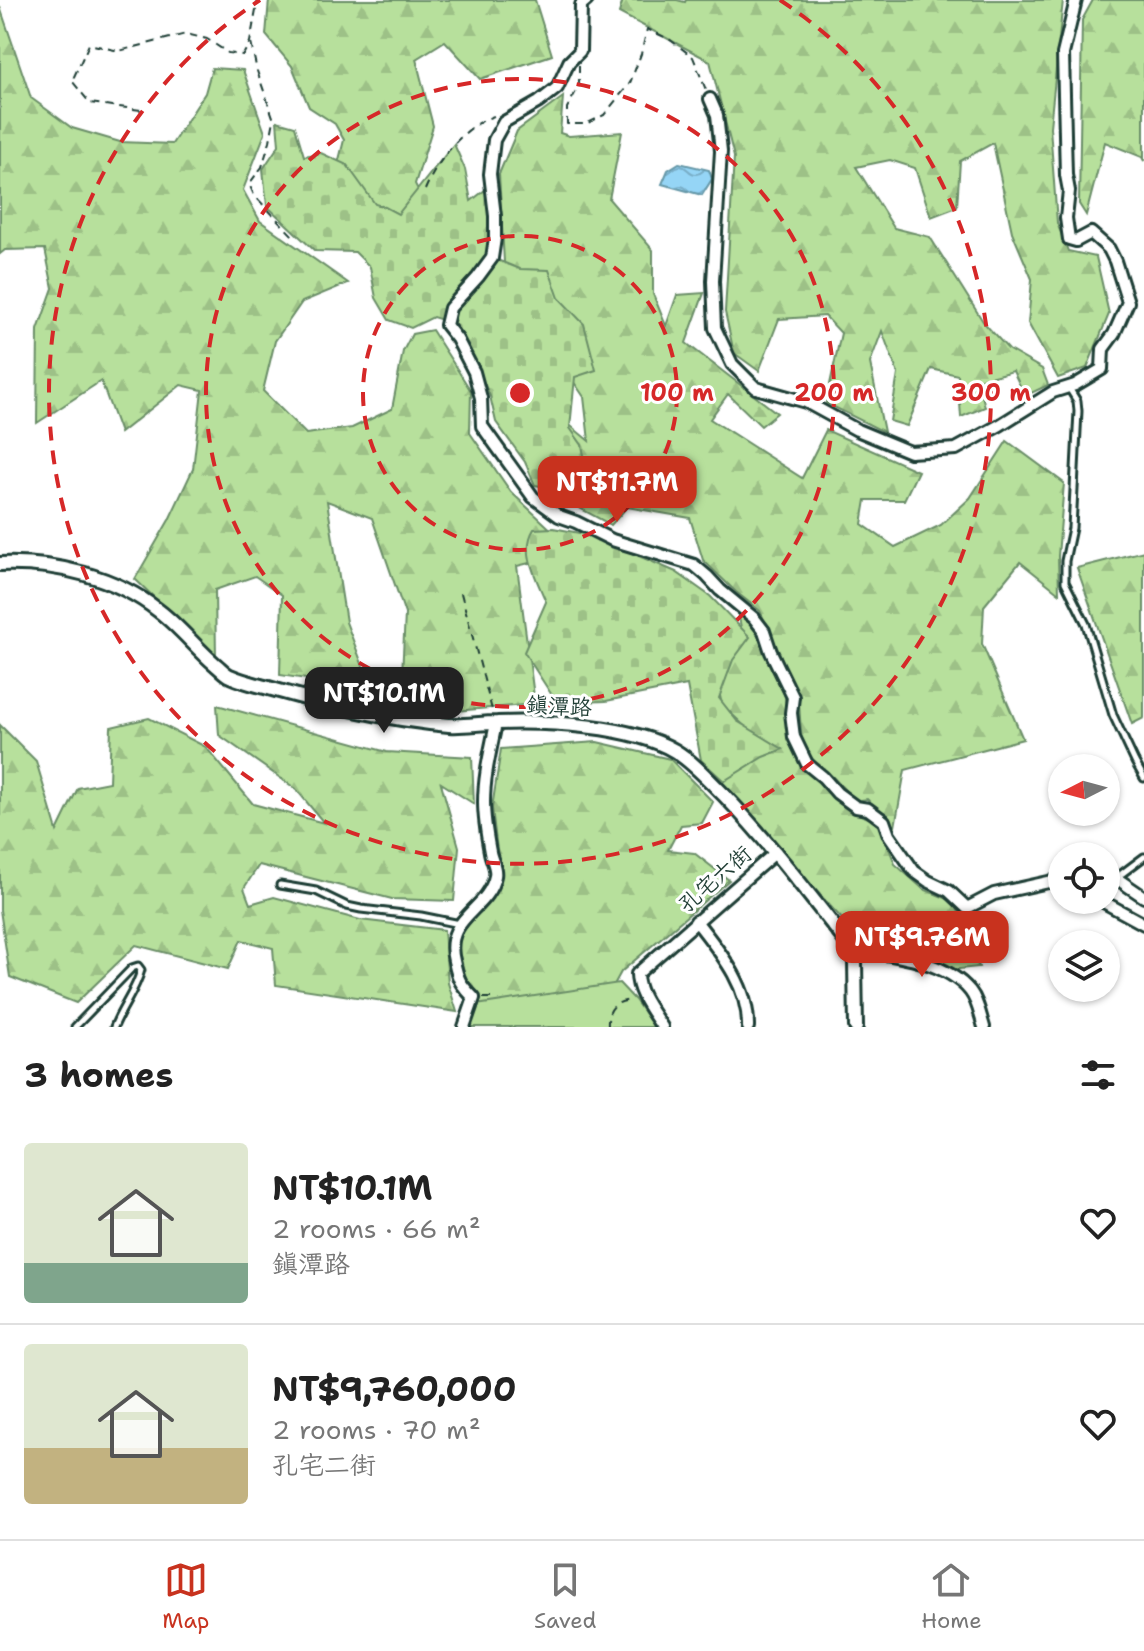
<!DOCTYPE html>
<meta charset="utf-8">
<style>
body{margin:0;font-family:"Shantell Sans","LXGW WenKai TC",sans-serif;background:#f6f6f6;color:#222;height:100vh;display:flex;flex-direction:column;font-size:30px;white-space:nowrap}
*{box-sizing:border-box;margin:0}
p{font-size:26px;color:#767676}
.icon{flex:none;width:44px;height:44px;fill:none;stroke:currentColor;stroke-width:2;stroke-linecap:round;stroke-linejoin:round}
.map{position:relative;height:1027px;overflow:hidden}
.sheet{display:flex;flex-direction:column;background:#fff;flex:1}
.sheet>*{flex:none}
.needle{width:52px;rotate:264deg}
.tools{position:absolute;left:1048px;top:754px;display:grid;gap:16px}
.tools a{display:grid;place-items:center;width:72px;height:72px;border-radius:50%;background:#fff;box-shadow:0 2px 6px #0004;font-size:40px}
.price{position:absolute;translate:-50% -68px;padding:0 18px;border-radius:16px;background:#c8321e;color:#fff;font-size:26px;line-height:52px;filter:drop-shadow(0 2px 4px #0008)}
.price::after{content:'';position:absolute;left:50%;top:48px;width:24px;height:18px;margin-left:-12px;background:inherit;clip-path:polygon(0 0,100% 0,50% 100%)}
.price.selected{background:#222;color:#fff}
ul{padding:0;list-style:none}
li{display:flex;align-items:center;gap:24px;height:200px;padding:0 24px}
li+li{border-top:2px solid #e0e0e0}
li span{display:grid;place-items:center;flex:none;width:224px;height:160px;border-radius:8px;color:#555}
li>.icon{margin-inline-start:auto}
span .icon{width:96px;height:96px;fill:#fffc;stroke-width:1}
li b{font-size:34px}
h2{display:flex;justify-content:space-between;align-items:center;height:96px;padding:0 24px;font-size:34px}
.tab-bar{display:flex;justify-content:space-around;align-items:center;height:112px;border-top:2px solid #e0e0e0;background:#fff;font-size:22px;color:#767676}
.tab-bar a{display:grid;justify-items:center;gap:4px}
.tab-bar .selected{color:#c8321e}
.map>svg:first-child{display:block}
</style>
<div class="map">
<svg width="1144" height="1027" viewBox="0 0 1144 1027">
<defs>
<pattern id="forest-firs" width="22" height="20" patternUnits="userSpaceOnUse" patternTransform="scale(2)"><rect width="22" height="20" fill="#b7e09c"/><path d="M5 1l3.5 6h-7zM16 11l3.5 6h-7z" fill="#9dc187"/></pattern>
<pattern id="cemetery-stones" width="16" height="16" patternUnits="userSpaceOnUse" patternTransform="scale(2)"><rect width="16" height="16" fill="#b7e09c"/><path d="M2 7V4a2 2 0 0 1 4 0v3zM10 15v-3a2 2 0 0 1 4 0v3z" fill="#9dc187"/></pattern>
<pattern id="water-waves" width="16" height="10" patternUnits="userSpaceOnUse" patternTransform="scale(2)"><rect width="16" height="10" fill="#95d5f6"/><path d="M0 5q4-4 8 0t8 0" fill="none" stroke="#79aec8"/></pattern>
</defs>
<rect width="100%" height="100%" fill="#fff"/>
<filter id="ink" filterUnits="userSpaceOnUse"><feTurbulence type="fractalNoise" baseFrequency=".0125" numOctaves="2"/><feDisplacementMap in="SourceGraphic" scale="16" xChannelSelector="R" yChannelSelector="G"/><feConvolveMatrix kernelMatrix="1 2 1 2 8 2 1 2 1" color-interpolation-filters="sRGB"/></filter>
<g filter="url(#ink)">
<g fill="url(#forest-firs)" stroke="#6b8e68" stroke-width="2">
<polygon points="269,0 535,0 552,55 480,79 445,41 416,59 433,126 415,184 455,261 327,208 344,140 335,124 309,107 292,66 266,35"/>
<polygon points="623,0 677,0 685,2 686,0 1063,0 1050,127 1057,223 1068,251 1096,257 1109,314 1087,368 1058,378 1028,323 1032,279 1012,232 993,143 960,161 957,207 931,217 915,168 890,160 856,167 894,228 930,237 984,323 1009,350 1042,369 1048,385 1025,396 1013,371 978,380 985,407 961,417 958,375 931,369 907,426 890,421 898,374 882,331 870,363 884,432 826,403 841,333 825,316 779,319 759,371 734,353 725,312 734,157 710,61 619,13"/>
<polygon points="1093,0 1144,0 1144,161 1142,157 1105,142 1086,215 1079,204 1082,20"/>
<polygon points="0,7 31,98 72,128 120,142 172,144 205,93 212,68 243,70 265,133 243,190 260,221 348,283 302,302 275,341 263,391 306,434 352,428 392,409 403,351 412,334 432,330 471,391 470,433 511,492 575,552 517,566 535,704 455,711 401,695 405,614 372,518 327,501 346,622 364,669 344,685 280,675 282,595 255,576 215,590 216,657 135,579 169,520 193,469 202,390 181,385 120,433 101,381 37,423 38,330 53,288 45,249 5,250 0,254"/>
<polygon points="563,97 560,133 569,136 622,132 609,199 653,250 653,294 666,326 677,295 704,293 686,343 777,413 761,426 728,394 710,419 802,478 826,430 918,471 904,500 866,500 862,524 895,547 941,525 970,498 1007,441 1064,483 1058,556 1059,593 1020,562 984,606 982,644 1023,739 905,770 895,827 867,799 855,801 833,777 816,763 802,746 799,703 780,654 760,611 736,592 703,560 690,518 627,507 611,525 559,497 512,421 537,398 589,441 584,397 505,280 499,174 517,131"/>
<polygon points="1144,551 1144,718 1132,724 1077,568"/>
<polygon points="738,612 756,627 778,676 785,697 789,741 821,784 861,815 879,822 895,864 923,889 953,901 962,918 979,967 950,970 935,959 859,944 853,931 710,773 737,755 768,748 722,705 717,682 743,638"/>
<polygon points="217,705 387,752 472,757 474,804 441,783 459,847 454,901 392,899 259,865 244,888 250,904 274,897 360,920 444,930 448,983 457,1012 276,985 273,948 241,940 228,969 136,945 76,1003 10,977 0,910 0,725 36,761 57,831 78,788 109,782 111,727 149,718 206,747 253,804 324,823 296,789 219,735"/>
<polygon points="597,742 670,759 713,802 702,823 681,825 668,850 694,853 729,880 621,972 609,994 469,1027 478,992 466,979 457,944 462,933 501,884 492,808 501,749"/>
</g>
<g fill="url(#cemetery-stones)" stroke="#6b8e68" stroke-width="2">
<polygon points="277,121 295,126 304,156 321,153 347,165 375,204 385,207 398,214 454,144 465,169 471,201 485,190 499,197 492,201 492,258 520,269 549,270 559,298 584,324 596,370 575,377 570,428 582,445 588,477 574,492 535,485 525,462 496,422 490,396 461,333 452,323 433,317 411,328 389,320 376,298 370,267 355,252 315,251 267,206 263,169 279,145"/>
<path d="M553,528L590,535L676,572L710,596L750,637L733,660L719,698L737,721L783,749L763,757L724,781L701,760L687,685L606,701L557,703L524,652L546,602C537,580 520,551 534,529Z"/>
</g>
<polygon fill="#b7e09c" stroke="#6b8e68" stroke-width="2" points="619,983 635,1000 654,1027 462,1027 470,1006"/>
<polygon fill="url(#water-waves)" stroke="#6698a8" stroke-width="2" points="679,163 709,170 712,179 702,195 662,184 668,170"/>
<g fill="none" stroke-linecap="round" stroke-linejoin="round">
<defs>
<g id="service">
<polyline points="1069,388 1077,401 1078,411 1072,528 1065,561 1065,582 1086,624 1113,715 1135,762 1144,778"/>
<polyline points="1116,878 1144,857"/>
<polyline points="280,885 316,891 347,906 361,909 421,916 460,924"/>
<path d="M75,1027L132,968L138,966L141,970C136,990 122,1007 114,1027"/>
</g>
<g id="minor">
<polyline points="587,0 581,5 580,51 569,62 557,88 539,102 504,122 494,140 490,174 495,216 495,238 492,258 478,277 450,308 446,325 457,339 474,372 481,398 482,426 533,497 559,516 576,522 612,540 694,565 707,576 720,590 754,618 764,631 771,652 793,697 791,713 794,737 807,764 823,777 837,793 856,807 868,809 884,821 889,835 914,871 928,881 949,891 967,908 994,894 1062,879"/>
<polyline points="710,99 717,115 721,151 713,281 715,328 732,364 756,388 806,402 857,430 910,452 956,449 1000,425 1053,392 1075,385 1102,369 1103,349 1114,334 1128,302 1115,261 1109,249 1091,233 1076,241 1069,239 1066,218 1069,191 1066,175 1063,54 1076,0"/>
<polyline points="1116,878 1144,897"/>
<polyline points="1100,900 1144,924"/>
<path d="M696,921C720,952 749,986 748,1027"/>
<path d="M852,949C890,955 944,959 970,991C978,1001 980,1015 984,1027"/>
<path d="M464,1027L474,998C460,984 458,980 454,961C443,917 488,911 495,876C497,868 491,859 490,852C487,836 484,818 484,802C484,775 491,749 496,723"/>
<path d="M662,1027C652,1011 637,993 637,974L776,852"/>
</g>
<path id="tertiary" d="M0,564C55,562 115,576 159,611C180,627 196,648 216,665C221,669 225,674 230,676C241,681 254,684 265,687C325,704 387,720 449,725C465,726 480,723 497,723C546,721 632,725 675,751C693,762 709,780 724,795C770,843 810,896 852,949L855,961L856,1027"/>
</defs>
<use href="#service" stroke="#1f3d34" stroke-width="11"/>
<use href="#minor" stroke="#1f3d34" stroke-width="16"/>
<use href="#tertiary" stroke="#1f3d34" stroke-width="18"/>
<g stroke="#1f3d34" stroke-width="2" stroke-dasharray="8 6" stroke-linecap="butt">
<polyline points="251,43 257,71 274,120 270,141 262,167 249,184 254,195 293,236"/>
<polyline points="579,65 579,86 567,108 567,124 586,124 604,115 630,83 641,54 647,29 669,39 693,57 706,90"/>
<polyline points="141,110 90,103 72,81 89,44 119,51 186,34 207,39 228,53 243,55 250,42 258,0"/>
<path d="M425,190C437,161 463,126 494,116"/>
<polyline points="461,593 492,710"/>
<polyline points="483,998 493,998"/>
<path d="M608,1027C607,1009 614,1002 631,1000"/>
</g>
<use href="#service" stroke="#fff" stroke-width="5"/>
<use href="#minor" stroke="#fff" stroke-width="10"/>
<use href="#tertiary" stroke="#fff" stroke-width="12"/>
</g>
</g>
<g fill="none" stroke="#d62828" stroke-width="4" stroke-dasharray="14 10">
<circle cx="520" cy="393" r="157"/>
<circle cx="520" cy="393" r="314"/>
<path d="M780 0A471 471 0 1 1 260 0"/>
</g>
<g text-anchor="middle" dominant-baseline="central" stroke-width="6" stroke-linejoin="round" paint-order="stroke">
<g font-size="22" fill="#1f3d34" stroke="#fff">
<text transform="translate(559 706) rotate(3)">鎮潭路</text>
<text transform="translate(715 879) rotate(-41)">孔宅六街</text>
</g>
</g>
<circle cx="520" cy="393" r="12" fill="#d62828" stroke="#fff" stroke-width="4"/>
<g font-size="24" text-anchor="middle" font-weight="bold" fill="#d62828" stroke="#fff" stroke-width="6" stroke-linejoin="round" paint-order="stroke">
<text x="677" y="401">100 m</text>
<text x="834" y="401">200 m</text>
<text x="991" y="401">300 m</text>
</g>
</svg>
<div class="tools">
<a><svg class="needle" viewBox="-14 -14 28 28"><path d="M0-13l5 13h-10z" fill="#e53935"/><path d="M0 13l5-13h-10z" fill="#767676"/></svg></a>
<a><svg class="icon" aria-label="locate" viewBox="0 0 24 24"><circle cx="12" cy="12" r="6"/><path d="M12 2v4M12 18v4M2 12h4M18 12h4"/></svg></a>
<a><svg class="icon" aria-label="layers" viewBox="0 0 24 24"><path d="M12 4l9 5-9 5-9-5zM3 14l9 5 9-5"/></svg></a>
</div>
<b class="price" style="left:617px;top:524px">NT$11.7M</b>
<b class="price selected" style="left:384px;top:735px">NT$10.1M</b>
<b class="price" style="left:922px;top:979px">NT$9.76M</b>
</div>
<section class="sheet">
<h2>3 homes<svg class="icon" aria-label="filters" viewBox="0 0 24 24"><path d="M4 7h16M4 17h16"/><circle cx="9" cy="7" r="2"/><circle cx="15" cy="17" r="2"/></svg></h2>
<ul>
<li><span style="background:linear-gradient(#dfe7d0 75%,#7fa58c 0)"><svg class="icon" aria-label="home" viewBox="0 0 24 24"><path d="M3 11l9-7 9 7M6 9v11h12V9"/></svg></span><div><b>NT$10.1M</b><p>2 rooms · 66 m²</p><p>鎮潭路</p></div><svg class="icon" aria-label="heart" viewBox="0 0 24 24"><path d="M12 20l-8-8c-3-5 5-10 8-4 3-6 11-1 8 4z"/></svg></li>
<li><span style="background:linear-gradient(#dfe7d0 65%,#c2b280 0)"><svg class="icon" aria-label="home" viewBox="0 0 24 24"><path d="M3 11l9-7 9 7M6 9v11h12V9"/></svg></span><div><b>NT$9,760,000</b><p>2 rooms · 70 m²</p><p>孔宅二街</p></div><svg class="icon" aria-label="heart" viewBox="0 0 24 24"><path d="M12 20l-8-8c-3-5 5-10 8-4 3-6 11-1 8 4z"/></svg></li>
</ul>
</section>
<nav class="tab-bar">
<a class="selected"><svg class="icon" aria-label="map" viewBox="0 0 24 24"><path d="M3 6l6-2 6 2 6-2v14l-6 2-6-2-6 2zM9 4v14M15 6v14"/></svg>Map</a>
<a><svg class="icon" aria-label="saved" viewBox="0 0 24 24"><path d="M7 4h10v16l-5-4-5 4z"/></svg>Saved</a>
<a><svg class="icon" aria-label="home" viewBox="0 0 24 24"><path d="M3 11l9-7 9 7M6 9v11h12V9"/></svg>Home</a>
</nav>
